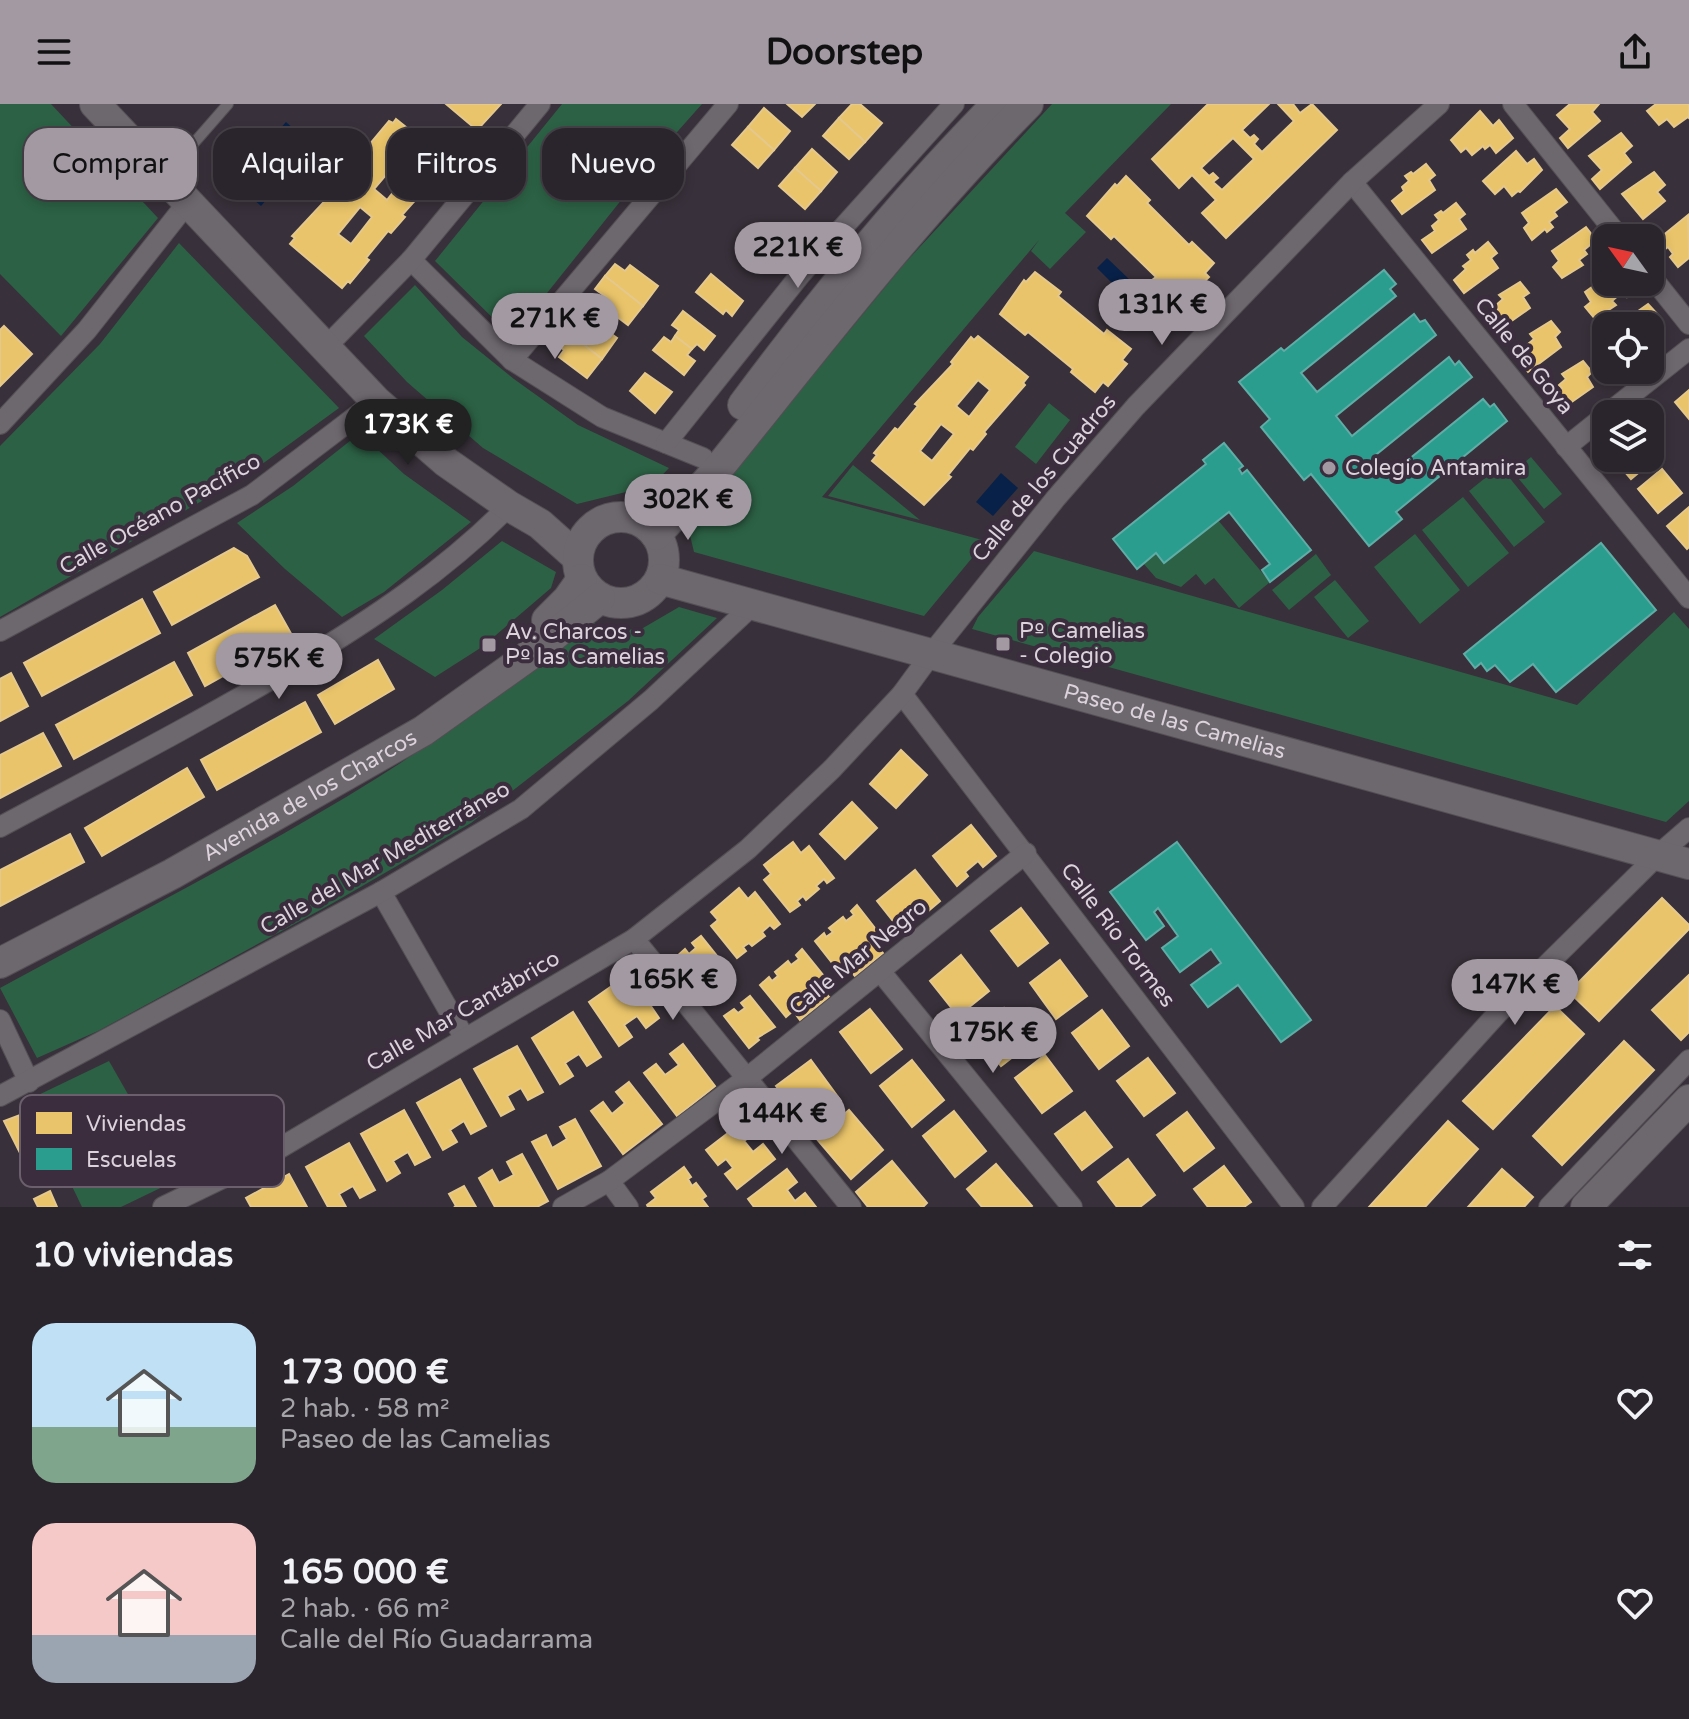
<!DOCTYPE html>
<html lang="es">
<meta charset="utf-8">
<style>
body{margin:0;font-family:"Varela Round",sans-serif;background:#322c34;color:#f1f3f6;height:100vh;display:flex;flex-direction:column;font-size:30px;white-space:nowrap}
*{box-sizing:border-box;margin:0}
p{font-size:26px;color:#a5a4a9}
.icon{flex:none;width:44px;height:44px;fill:none;stroke:currentColor;stroke-width:2;stroke-linecap:round;stroke-linejoin:round}
.map{position:relative;height:1103px;overflow:hidden}
.panel{display:flex;flex-direction:column;background:#2a242c;flex:1}
.panel>*{flex:none}
.banner{position:absolute;left:24px;top:24px;width:800px;height:72px;display:flex;gap:16px}
.needle{width:52px;rotate:303deg}
.tools{position:absolute;left:1592px;top:120px;display:grid;gap:16px}
.tools a{display:grid;place-items:center;width:72px;height:72px;border-radius:16px;background:#2a242c;box-shadow:0 4px 12px #0003,0 0 0 2px #464148;font-size:40px}
.price{position:absolute;translate:-50% -68px;padding:0 18px;border-radius:28px;background:#a299a3;color:#111;font-size:26px;line-height:52px;filter:drop-shadow(0 2px 4px #0008)}
.price::after{content:'';position:absolute;left:50%;top:48px;width:24px;height:18px;margin-left:-12px;background:inherit;clip-path:polygon(0 0,100% 0,50% 100%)}
.price.selected{background:#222;color:#fff}
ul{padding:0;list-style:none}
li{display:flex;align-items:center;gap:24px;height:200px;padding:0 32px}
li span{display:grid;place-items:center;flex:none;width:224px;height:160px;border-radius:24px;color:#555}
li>.icon{margin-inline-start:auto}
span .icon{width:96px;height:96px;fill:#fffc;stroke-width:1}
li b{font-size:34px}
h2{display:flex;justify-content:space-between;align-items:center;height:96px;padding:0 32px;font-size:34px}
.pill{padding:0 28px;border-radius:24px;background:#2a242c;box-shadow:0 4px 12px #0003,0 0 0 2px #464148;font-size:28px;line-height:72px}
.pill.selected{background:#a299a3;color:#111}
header{display:flex;justify-content:space-between;align-items:center;height:104px;padding:0 32px;background:#a299a3;color:#111;font-size:36px;font-weight:700}
.map>svg:first-child{display:block}
</style>
<header><svg class="icon" aria-label="menu" viewBox="0 0 24 24"><path d="M4 6h16M4 12h16M4 18h16"/></svg>Doorstep<svg class="icon" aria-label="share" viewBox="0 0 24 24"><path d="M12 15V3M7 8l5-5 5 5M5 13v7h14v-7"/></svg></header>
<div class="map">
<svg width="1689" height="1103" viewBox="0 0 1689 1103">
<rect width="100%" height="100%" fill="#38303a"/>
<g fill="#2c6145">
<polygon points="0,0 51,0 158,114 61,232 0,170"/>
<polygon points="562,0 702,0 662,45 512,233 435,157"/>
<polygon points="1052,0 1171,0 1065,109 1086,128 1050,165 1031,147 1039,136 822,393 986,437 924,512 694,448 688,423 905,159"/>
<polygon points="179,139 339,304 247,371 0,513 0,342 100,240"/>
<polygon points="415,181 462,233 514,275 578,321 669,364 644,390 626,388 577,400 483,344 407,278 364,232"/>
<polygon points="1146,187 1169,209 1161,216 1158,213 1145,226 1126,208"/>
<polygon points="1049,299 1070,316 1036,360 1015,343"/>
<polygon points="360,329 404,370 471,418 384,488 342,513 285,465 237,419 293,382"/>
<polygon points="1531,353 1562,390 1544,405 1513,368"/>
<polygon points="853,361 920,416 828,392"/>
<polygon points="1500,362 1545,418 1514,443 1469,387"/>
<polygon points="1463,393 1509,449 1468,483 1422,426"/>
<polygon points="1217,415 1270,478 1239,504 1214,474 1205,481 1196,470 1181,483 1156,474 1143,459 1156,449 1165,459"/>
<polygon points="1415,430 1460,486 1420,520 1374,463"/>
<polygon points="502,437 556,468 551,484 482,543 435,573 374,535 442,486"/>
<polygon points="1034,447 1577,601 1674,508 1689,525 1689,697 1666,718 972,525 978,513"/>
<polygon points="1316,450 1331,471 1289,506 1272,486"/>
<polygon points="1335,476 1369,517 1348,534 1314,493"/>
<path d="M679,503L717,514L628,597L471,719L333,799L98,927L37,954L0,884C126,815 255,750 377,674C452,627 523,573 593,519L619,527L643,524Z"/>
<polygon points="109,957 177,1076 121,1103 82,1103 30,995"/>
</g>
<g fill="#082148">
<polygon points="286,18 313,42 261,102 234,78"/>
<polygon points="1107,154 1130,176 1120,187 1097,164"/>
<polygon points="1001,369 1018,384 993,412 976,398"/>
</g>
<g fill="#e9c46a" stroke="#e5c88c" stroke-width="2" fill-rule="evenodd">
<polygon points="446,0 501,0 477,26"/>
<polygon points="787,0 815,0 802,13"/>
<polygon points="852,0 860,0 882,19 865,38 839,14"/>
<path d="M1208,0H1269L1242,26L1250,34L1254,31L1258,35L1254,40L1262,48L1294,17L1278,0H1293L1300,9L1312,0L1337,26L1226,134L1202,109L1216,96L1192,71L1179,84L1152,55ZM1233,34L1254,55L1222,86L1213,78L1218,74L1213,69L1209,72L1201,64Z"/>
<polygon points="1570,0 1599,0 1592,8 1600,17 1568,44 1560,34 1570,25 1557,11"/>
<polygon points="1656,0 1689,0 1689,14 1688,13 1674,23 1667,15 1659,21 1647,7"/>
<polygon points="764,4 790,27 774,46 748,23"/>
<polygon points="1480,7 1493,22 1499,16 1513,34 1496,49 1490,41 1485,45 1483,42 1472,51 1466,44 1461,48 1451,36"/>
<polygon points="839,14 865,38 849,55 823,32"/>
<path d="M396,15L447,56L442,63L444,64L402,111L405,113L391,129L388,127L366,154L369,156L350,179L348,177L342,184L290,140L295,134L292,132L336,85L333,83L348,65L351,68L372,43L369,41L389,17L393,19ZM396,59L408,69L387,96L374,85ZM360,103L372,113L351,140L338,130Z"/>
<polygon points="748,23 774,46 758,64 732,41"/>
<polygon points="1621,29 1632,42 1624,49 1631,58 1600,85 1592,75 1602,66 1589,52"/>
<polygon points="812,45 837,68 821,87 795,64"/>
<polygon points="1516,47 1527,60 1534,55 1542,66 1520,88 1518,87 1512,92 1504,82 1495,90 1483,77"/>
<polygon points="1426,60 1435,71 1429,76 1435,86 1402,110 1392,97 1404,87 1402,83 1409,77 1405,72 1411,68 1413,70"/>
<polygon points="795,64 821,87 805,105 779,82"/>
<polygon points="1654,68 1665,81 1657,88 1665,97 1643,115 1622,90"/>
<polygon points="1126,72 1150,96 1147,99 1189,141 1192,138 1214,159 1205,169 1209,173 1189,193 1184,189 1175,198 1152,176 1156,173 1114,132 1111,135 1087,112 1115,80 1117,82"/>
<polygon points="1556,85 1567,98 1554,108 1557,112 1549,118 1553,123 1547,128 1545,125 1532,136 1524,124 1529,119 1522,109"/>
<polygon points="1456,99 1465,110 1459,115 1466,125 1432,149 1422,136 1435,127 1432,122 1439,116 1435,111 1441,107 1443,109"/>
<polygon points="1688,111 1689,154 1678,163 1670,153 1673,150 1668,143 1664,146 1656,137"/>
<polygon points="1586,123 1596,136 1584,146 1587,150 1579,156 1583,161 1562,174 1553,163 1559,157 1552,147"/>
<polygon points="1488,138 1497,149 1491,154 1498,164 1464,189 1454,176 1466,165 1463,162 1471,156 1467,151 1473,146 1475,149"/>
<polygon points="615,160 625,167 630,161 658,182 643,202 605,172"/>
<polygon points="1035,168 1061,188 1058,192 1104,230 1107,226 1131,245 1122,256 1127,260 1108,282 1103,278 1095,288 1071,268 1073,265 1028,228 1025,231 1000,210 1024,176 1026,178"/>
<polygon points="711,170 743,197 732,212 726,206 723,210 696,188"/>
<polygon points="605,172 643,202 628,221 600,200 606,193 595,185"/>
<polygon points="1606,173 1606,178 1631,178 1637,185 1627,193 1620,184 1617,187 1620,190 1612,197 1616,201 1595,215 1585,203 1591,198 1585,188"/>
<polygon points="1520,178 1529,189 1523,193 1530,204 1496,228 1485,215 1498,205 1495,202 1503,195 1499,191"/>
<polygon points="1648,200 1659,212 1647,222 1617,222"/>
<polygon points="683,207 715,232 704,246 697,240 692,245 675,232 679,226 672,221"/>
<polygon points="574,213 584,221 590,214 617,234 602,255 564,225"/>
<polygon points="1551,217 1560,228 1555,233 1561,243 1528,268 1517,255 1530,245 1527,241 1534,235 1530,230"/>
<polygon points="4,222 32,250 0,282 0,226"/>
<polygon points="564,225 602,255 587,274 559,253 564,246 554,238"/>
<polygon points="675,232 692,245 687,251 695,257 684,271 653,246 664,233 671,238"/>
<path d="M978,232L1028,273L1023,279L1025,281L984,328L986,330L973,346L970,344L948,371L951,373L924,401L872,357L877,351L874,349L895,324L898,326L918,302L915,300L953,260L951,258L971,233L974,236ZM978,276L990,286L969,313L956,302ZM941,320L954,330L932,357L920,347Z"/>
<polygon points="1583,257 1592,268 1587,273 1593,283 1559,307 1549,295 1562,284 1559,281 1566,275 1562,270"/>
<polygon points="645,269 672,288 655,309 630,287"/>
<polygon points="1689,286 1689,315 1675,298"/>
<polygon points="1650,350 1655,355 1631,375 1613,354 1650,354"/>
<polygon points="1662,365 1682,389 1658,409 1638,385"/>
<polygon points="1689,403 1689,443 1687,445 1667,422"/>
<polygon points="234,444 247,452 259,473 172,521 154,488"/>
<polygon points="142,495 160,529 42,592 24,559"/>
<polygon points="275,501 293,533 205,582 188,549"/>
<polygon points="378,556 394,585 335,620 318,591"/>
<polygon points="174,558 192,591 74,655 56,621"/>
<polygon points="11,569 28,602 0,617 0,575"/>
<polygon points="305,598 321,628 217,686 201,656"/>
<polygon points="43,629 61,662 0,694 0,651"/>
<polygon points="901,646 927,671 896,704 870,680"/>
<polygon points="187,664 204,693 102,752 85,724"/>
<polygon points="852,698 877,724 845,755 820,730"/>
<polygon points="971,721 996,752 983,763 978,757 965,768 968,772 957,782 933,752"/>
<polygon points="70,730 84,758 0,802 0,766"/>
<polygon points="793,738 801,749 809,742 834,774 827,779 824,775 816,782 819,785 806,796 803,792 797,797 800,801 790,808 764,776 771,770 764,761"/>
<polygon points="915,766 940,797 927,808 922,802 909,813 913,818 901,827 877,797"/>
<polygon points="739,784 748,795 755,788 780,820 774,825 770,821 762,828 765,832 752,842 749,839 743,843 746,847 737,854 711,822 718,816 711,808"/>
<polygon points="1662,794 1689,821 1689,825 1599,917 1569,888"/>
<polygon points="857,801 882,833 875,839 883,849 855,872 847,863 840,869 815,837 824,829 826,833 833,828 829,824 843,813 846,817 854,811 851,807"/>
<polygon points="1021,804 1048,839 1018,862 991,827"/>
<polygon points="701,832 726,863 718,869 716,868 701,884 676,853 685,845 689,850 696,844 692,839"/>
<polygon points="802,845 828,877 820,883 829,893 800,916 793,907 786,913 760,881 769,873 772,877 778,872 775,868 788,857 791,861 799,855 796,851"/>
<polygon points="961,851 989,887 958,912 930,877"/>
<polygon points="1060,856 1087,892 1056,915 1030,879"/>
<polygon points="629,870 659,914 646,924 637,912 624,921 632,933 619,942 589,898"/>
<polygon points="1689,871 1689,928 1681,936 1652,906"/>
<polygon points="750,892 775,923 757,934 759,936 749,944 724,912 734,905 738,909 745,904 741,899"/>
<polygon points="1555,902 1584,930 1493,1025 1463,997"/>
<polygon points="1004,904 1031,939 1001,962 974,927"/>
<polygon points="870,905 902,945 871,969 840,928"/>
<polygon points="1102,906 1129,942 1099,965 1072,929"/>
<polygon points="573,908 601,953 587,962 579,950 565,959 573,972 560,980 532,934"/>
<polygon points="1624,937 1654,966 1562,1061 1533,1032"/>
<polygon points="683,940 715,982 677,1012 644,969 656,960 665,971 679,961 670,950"/>
<polygon points="517,942 543,988 528,996 521,984 507,992 514,1005 501,1012 474,965"/>
<polygon points="1045,951 1072,987 1042,1009 1015,974"/>
<polygon points="1148,954 1175,989 1144,1012 1117,977"/>
<polygon points="811,956 841,997 806,1022 776,982"/>
<polygon points="912,956 944,996 912,1023 880,982"/>
<polygon points="460,975 486,1022 471,1030 464,1017 450,1026 457,1038 443,1046 417,999"/>
<polygon points="629,978 662,1020 623,1050 591,1007 603,998 612,1010 625,999 616,988"/>
<polygon points="404,1006 430,1053 415,1061 408,1048 393,1057 400,1069 387,1077 361,1030"/>
<polygon points="849,1006 883,1046 851,1075 816,1034"/>
<polygon points="954,1007 986,1047 955,1073 923,1032"/>
<polygon points="28,1008 45,1042 22,1053 4,1017"/>
<polygon points="1085,1008 1112,1043 1082,1066 1055,1030"/>
<polygon points="1187,1008 1214,1044 1184,1067 1157,1031"/>
<polygon points="575,1015 601,1062 558,1085 532,1038 546,1031 552,1044 567,1035 560,1023"/>
<polygon points="745,1016 755,1029 744,1037 753,1048 763,1040 775,1055 737,1085 725,1070 733,1064 726,1055 718,1061 706,1046"/>
<polygon points="1448,1017 1478,1045 1425,1103 1369,1103"/>
<polygon points="349,1039 375,1086 360,1094 353,1082 339,1090 346,1103 328,1103 306,1063"/>
<polygon points="522,1050 548,1097 537,1103 495,1103 479,1074 492,1066 499,1079 514,1071 507,1058"/>
<polygon points="1128,1055 1155,1091 1140,1103 1117,1103 1098,1078"/>
<polygon points="892,1057 927,1099 923,1103 868,1103 856,1088"/>
<polygon points="996,1060 1032,1102 1031,1103 982,1103 967,1085"/>
<polygon points="1224,1062 1251,1098 1244,1103 1208,1103 1194,1085"/>
<polygon points="684,1063 691,1073 688,1075 692,1082 696,1079 706,1092 702,1095 708,1103 648,1103 647,1101 656,1094 651,1088"/>
<polygon points="787,1065 797,1078 787,1086 795,1097 805,1089 816,1103 754,1103 748,1095"/>
<polygon points="1502,1065 1533,1093 1524,1103 1468,1103"/>
<polygon points="289,1070 307,1103 251,1103 246,1094"/>
<polygon points="464,1082 476,1103 454,1103 456,1102 449,1090"/>
<polygon points="50,1087 57,1103 38,1103 34,1095"/>
</g>
<g fill="#2a9d8f" stroke="#5fada6" stroke-width="2">
<polygon points="1384,166 1396,180 1390,185 1396,192 1301,269 1317,288 1414,210 1420,218 1425,216 1436,231 1336,312 1352,332 1449,253 1455,261 1459,257 1472,273 1372,354 1387,373 1483,295 1490,303 1494,300 1507,317 1396,408 1402,415 1369,442 1311,370 1304,376 1261,323 1270,315 1239,278 1281,244 1284,247"/>
<polygon points="1224,339 1243,362 1239,365 1242,370 1247,366 1311,446 1270,478 1262,466 1270,460 1229,408 1164,459 1156,449 1137,465 1113,435 1206,360 1203,356"/>
<polygon points="1601,439 1656,506 1556,588 1533,560 1510,578 1495,561 1487,567 1481,559 1475,564 1464,550"/>
<polygon points="1177,738 1311,916 1281,938 1238,881 1208,903 1191,881 1221,859 1211,845 1180,868 1162,844 1178,832 1158,804 1154,808 1164,822 1146,836 1110,788"/>
</g>
<g fill="none" stroke-linecap="round" stroke-linejoin="round">
<defs>
<polyline id="lane" points="166,71 228,0"/>
<g id="street">
<polyline points="1513,0 1620,134"/>
<polyline points="1352,78 1689,494"/>
<polyline points="411,156 512,256 602,313 703,354"/>
<polyline points="1650,171 1689,220"/>
<polyline points="325,244 411,156 540,0"/>
<polyline points="512,256 728,0"/>
<polyline points="1607,310 1689,245"/>
<polyline points="0,320 87,226 188,98"/>
<polyline points="666,339 801,170 954,0"/>
<polyline points="1566,343 1606,311"/>
<polyline points="0,527 252,391 376,297"/>
<polyline points="902,590 1294,1103"/>
<path d="M0,723C99,670 198,619 294,562C371,516 446,466 509,402"/>
<polyline points="381,788 464,933"/>
<polyline points="634,835 851,1103"/>
<polyline points="880,867 1072,1103"/>
<polyline points="0,916 29,978"/>
<polyline points="0,992 381,788 521,705 651,596 754,500"/>
<polyline points="609,1077 628,1103"/>
<polyline points="163,1103 258,1057 634,835 748,745 832,665 902,590 932,549 1056,394 1136,302 1352,78 1439,0"/>
<polyline points="563,1103 609,1077 747,974 1026,749"/>
<polyline points="1322,1103 1497,910 1658,751 1689,724"/>
<polyline points="1549,1103 1689,956"/>
</g>
<g id="secondary">
<polyline points="95,0 376,297 446,358 509,402 540,420 578,454"/>
<path d="M743,301C821,196 905,93 997,0"/>
<circle cx="621" cy="456" r="43"/>
<path d="M656,431C677,407 702,385 722,360C821,237 917,112 1028,0"/>
<path id="s1" d="M660,475L1689,760"/>
<polyline points="547,516 568,495 582,475"/>
<path id="s2" d="M0,859L172,770L423,627L527,553L600,494"/>
<polyline points="1586,1103 1689,996"/>
</g>
</defs>
<use href="#lane" stroke="#544e55" stroke-width="12"/>
<use href="#street" stroke="#544e55" stroke-width="22"/>
<use href="#secondary" stroke="#544e55" stroke-width="32"/>
<use href="#lane" stroke="#6d676e" stroke-width="10"/>
<use href="#street" stroke="#6d676e" stroke-width="20"/>
<use href="#secondary" stroke="#6d676e" stroke-width="30"/>
</g>
<g fill="#a299a3" stroke="#3b2d3d" stroke-width="3">
<circle cx="1329" cy="364" r="8"/>
<rect x="995" y="532" width="16" height="16" rx="4"/>
<rect x="481" y="533" width="16" height="16" rx="4"/>
</g>
<g text-anchor="middle" dominant-baseline="central" stroke-width="8" stroke-linejoin="round" paint-order="stroke">
<g font-size="22" fill="#dbd2dc" stroke="#3b2d3d">
<text transform="translate(1524 252) rotate(51)">Calle de Goya</text>
<text transform="translate(1044 374) rotate(-50)">Calle de los Cuadros</text>
<text transform="translate(160 410) rotate(-29)">Calle Océano Pacífico</text>
<text stroke="none"><textPath href="#s1" startOffset="534">Paseo de las Camelias</textPath></text>
<text stroke="none"><textPath href="#s2" startOffset="352">Avenida de los Charcos</textPath></text>
<text transform="translate(385 754) rotate(-30)">Calle del Mar Mediterráneo</text>
<text transform="translate(1118 831) rotate(53)">Calle Río Tormes</text>
<text transform="translate(858 853) rotate(-39)">Calle Mar Negro</text>
<text transform="translate(463 907) rotate(-30)">Calle Mar Cantábrico</text>
</g>
<g font-size="22" fill="#dbd2dc" stroke="#3b2d3d" text-anchor="start">
<text x="1345" y="364">Colegio Antamira</text>
<text x="1019" y="527">Pº Camelias<tspan x="1019" dy="25">- Colegio</tspan></text>
<text x="505" y="528">Av. Charcos -<tspan x="505" dy="25">Pº las Camelias</tspan></text>
</g>
</g>
<rect x="20" y="991" width="264" height="92" rx="12" fill="#3b2d3d" stroke="#6b5f6d" stroke-width="2"/>
<rect x="36" y="1008" width="36" height="22" fill="#e9c46a"/>
<rect x="36" y="1044" width="36" height="22" fill="#2a9d8f"/>
<g font-size="22" fill="#dbd2dc">
<text x="86" y="1027">Viviendas</text>
<text x="86" y="1063">Escuelas</text>
</g>
</svg>
<div class="tools">
<a><svg class="needle" viewBox="-14 -14 28 28"><path d="M0-13l5 13h-10z" fill="#e53935"/><path d="M0 13l5-13h-10z" fill="#a5a4a9"/></svg></a>
<a><svg class="icon" aria-label="locate" viewBox="0 0 24 24"><circle cx="12" cy="12" r="6"/><path d="M12 2v4M12 18v4M2 12h4M18 12h4"/></svg></a>
<a><svg class="icon" aria-label="layers" viewBox="0 0 24 24"><path d="M12 4l9 5-9 5-9-5zM3 14l9 5 9-5"/></svg></a>
</div>
<b class="price" style="left:798px;top:186px">221K €</b>
<b class="price" style="left:1162px;top:243px">131K €</b>
<b class="price" style="left:555px;top:257px">271K €</b>
<b class="price selected" style="left:408px;top:363px">173K €</b>
<b class="price" style="left:688px;top:438px">302K €</b>
<b class="price" style="left:279px;top:597px">575K €</b>
<b class="price" style="left:673px;top:918px">165K €</b>
<b class="price" style="left:1515px;top:923px">147K €</b>
<b class="price" style="left:993px;top:971px">175K €</b>
<b class="price" style="left:782px;top:1052px">144K €</b>
<div class="banner">
<a class="pill selected">Comprar</a>
<a class="pill">Alquilar</a>
<a class="pill">Filtros</a>
<a class="pill">Nuevo</a>
</div>
</div>
<section class="panel">
<h2>10 viviendas<svg class="icon" aria-label="filters" viewBox="0 0 24 24"><path d="M4 7h16M4 17h16"/><circle cx="9" cy="7" r="2"/><circle cx="15" cy="17" r="2"/></svg></h2>
<ul>
<li><span style="background:linear-gradient(#bfe0f5 65%,#7fa58c 0)"><svg class="icon" aria-label="home" viewBox="0 0 24 24"><path d="M3 11l9-7 9 7M6 9v11h12V9"/></svg></span><div><b>173 000 €</b><p>2 hab. · 58 m²</p><p>Paseo de las Camelias</p></div><svg class="icon" aria-label="heart" viewBox="0 0 24 24"><path d="M12 20l-8-8c-3-5 5-10 8-4 3-6 11-1 8 4z"/></svg></li>
<li><span style="background:linear-gradient(#f6c9c9 70%,#9aa5b1 0)"><svg class="icon" aria-label="home" viewBox="0 0 24 24"><path d="M3 11l9-7 9 7M6 9v11h12V9"/></svg></span><div><b>165 000 €</b><p>2 hab. · 66 m²</p><p>Calle del Río Guadarrama</p></div><svg class="icon" aria-label="heart" viewBox="0 0 24 24"><path d="M12 20l-8-8c-3-5 5-10 8-4 3-6 11-1 8 4z"/></svg></li>
</ul>
</section>
